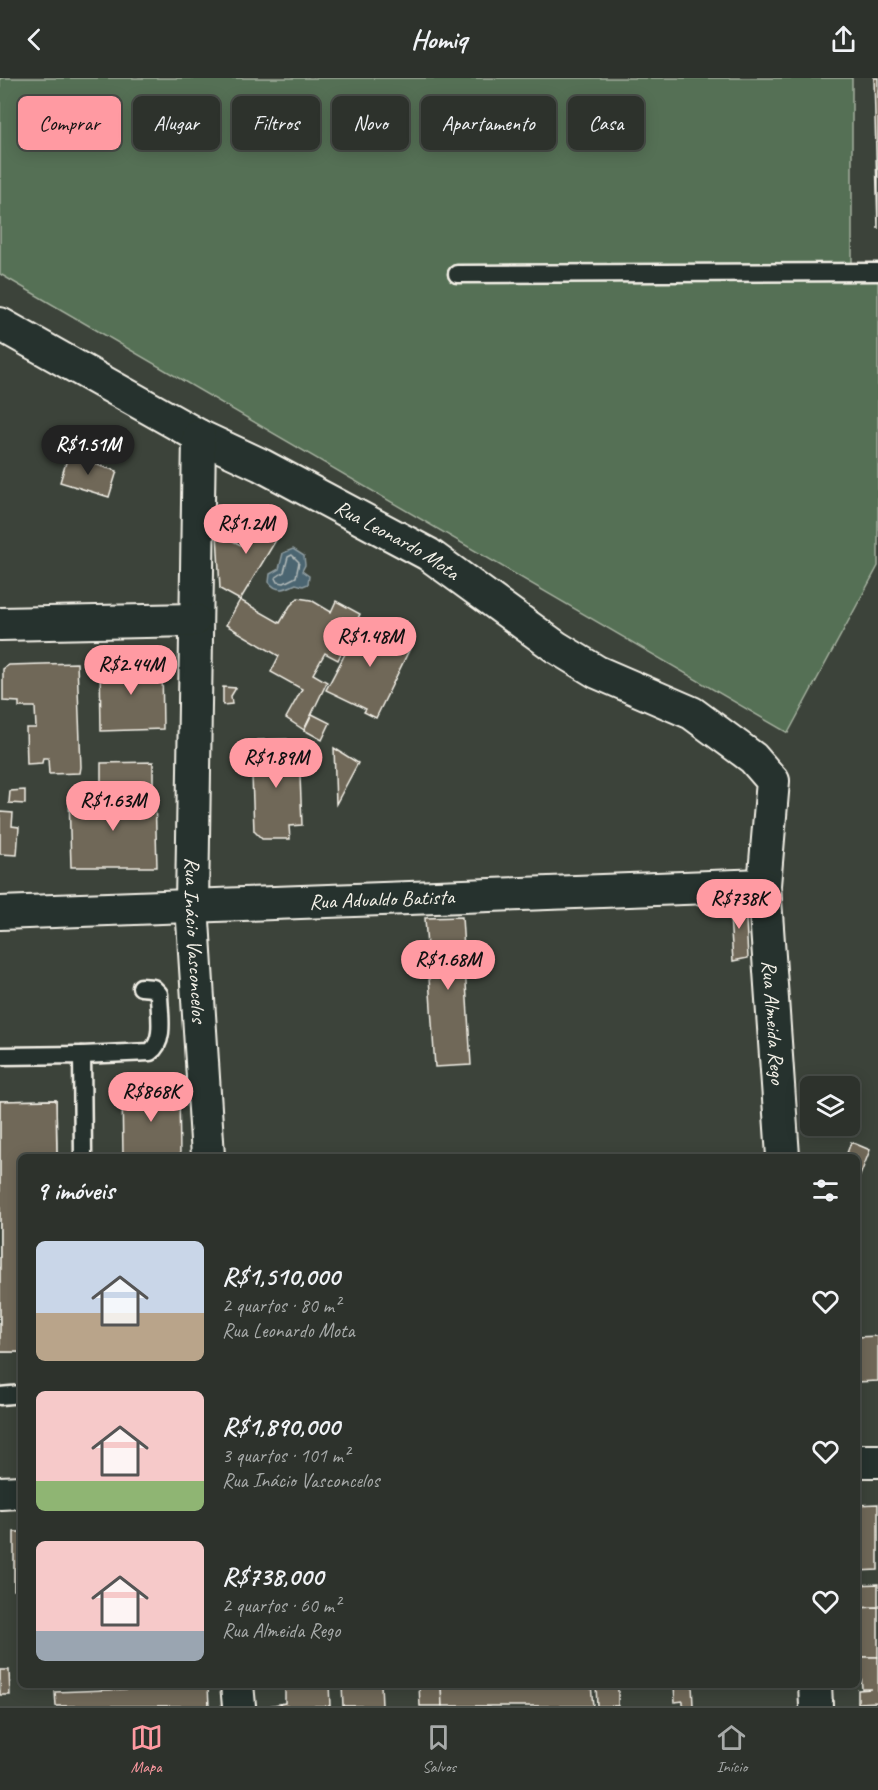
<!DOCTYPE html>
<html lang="pt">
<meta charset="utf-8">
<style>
body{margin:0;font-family:Caveat,sans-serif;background:#353a34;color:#f1f3f6;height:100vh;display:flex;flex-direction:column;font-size:22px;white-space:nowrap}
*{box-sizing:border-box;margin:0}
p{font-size:20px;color:#a7aaa9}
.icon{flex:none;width:33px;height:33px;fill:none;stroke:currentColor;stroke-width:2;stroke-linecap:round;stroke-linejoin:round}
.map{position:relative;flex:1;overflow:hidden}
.sheet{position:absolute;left:18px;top:1076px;width:842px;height:534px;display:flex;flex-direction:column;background:#2d322c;border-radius:9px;box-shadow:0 3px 15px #0003,0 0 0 2px #484d48}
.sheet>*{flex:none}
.banner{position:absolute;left:18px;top:18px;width:843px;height:54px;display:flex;gap:12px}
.tools{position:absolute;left:800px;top:998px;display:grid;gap:12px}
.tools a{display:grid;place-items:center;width:60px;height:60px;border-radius:9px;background:#2d322c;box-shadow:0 3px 15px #0003,0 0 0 2px #484d48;font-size:30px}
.price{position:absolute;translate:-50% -51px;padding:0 14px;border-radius:21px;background:#ff9aa2;color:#111;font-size:20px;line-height:39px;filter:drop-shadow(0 2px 3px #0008)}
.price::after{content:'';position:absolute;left:50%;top:36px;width:18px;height:14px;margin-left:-9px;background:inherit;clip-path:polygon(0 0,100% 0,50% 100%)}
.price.selected{background:#222;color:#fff}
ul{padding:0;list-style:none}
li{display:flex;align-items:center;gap:18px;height:150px;padding:0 18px}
li span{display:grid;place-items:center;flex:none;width:168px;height:120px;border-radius:9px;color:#555}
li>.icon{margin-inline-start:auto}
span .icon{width:72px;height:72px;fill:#fffc;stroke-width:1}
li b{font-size:26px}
h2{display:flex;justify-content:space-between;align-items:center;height:72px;padding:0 18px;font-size:26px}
.pill{padding:0 21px;border-radius:9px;background:#2d322c;box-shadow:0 3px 15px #0003,0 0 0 2px #484d48;font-size:21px;line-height:54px}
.pill.selected{background:#ff9aa2;color:#111}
header{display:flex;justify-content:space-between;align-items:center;height:78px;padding:0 18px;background:#2d322c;font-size:27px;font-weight:700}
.tab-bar{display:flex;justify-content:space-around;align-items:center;height:84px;border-top:2px solid #484d48;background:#2d322c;font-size:16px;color:#a7aaa9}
.tab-bar a{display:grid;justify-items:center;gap:3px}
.tab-bar .selected{color:#ff9aa2}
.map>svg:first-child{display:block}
</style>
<header><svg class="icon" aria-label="back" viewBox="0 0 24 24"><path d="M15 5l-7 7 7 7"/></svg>Homiq<svg class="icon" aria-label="share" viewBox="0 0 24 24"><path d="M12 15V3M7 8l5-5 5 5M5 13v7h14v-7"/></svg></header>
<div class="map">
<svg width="878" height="1628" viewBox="0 0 878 1628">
<rect width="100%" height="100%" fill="#3c433a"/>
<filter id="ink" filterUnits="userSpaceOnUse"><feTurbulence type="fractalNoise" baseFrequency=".0167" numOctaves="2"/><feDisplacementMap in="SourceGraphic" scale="12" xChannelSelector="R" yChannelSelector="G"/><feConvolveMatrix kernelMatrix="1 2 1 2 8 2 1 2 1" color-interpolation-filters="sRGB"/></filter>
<g filter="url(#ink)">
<polygon fill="#556f55" stroke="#a4b09e" stroke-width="1.5" points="0,0 852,0 852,193 878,194 878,488 788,655 0,196"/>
<path fill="#4c6571" stroke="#8f9da1" stroke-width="1.5" d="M293,471L304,478L305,487L302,493L309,498L308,506L303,508L296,506C286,511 277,515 269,504L270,496L279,491L283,475Z"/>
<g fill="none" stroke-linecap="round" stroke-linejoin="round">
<polygon stroke="#b1b9b8" stroke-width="1.5" points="292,477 299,484 296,499 284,505 277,504 275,500 284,494 288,479"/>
</g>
<g fill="#706858" stroke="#f4f1e8" stroke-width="1.5">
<polygon points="874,0 878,0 878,151"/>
<polygon points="68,378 117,393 109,419 60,404"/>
<polygon points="254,430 285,447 240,522 220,511 217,455 241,467 257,439 253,434"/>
<polygon points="298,520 311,522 331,534 336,523 360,536 338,582 325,575 313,596 327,604 304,652 286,640 302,611 271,594 279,578 226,547 240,522 280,545 290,528"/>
<polygon points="363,542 412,566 376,640 364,634 366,631 326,612"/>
<polygon points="162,584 163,651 101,653 100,585"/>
<polygon points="77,585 81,689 80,695 49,696 48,680 43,680 42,685 27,686 26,650 36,650 35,629 19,629 19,624 3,623 3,591 9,587"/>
<polygon points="223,609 236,610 231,618 232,626 223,627"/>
<polygon points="312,636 330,645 322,662 304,652"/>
<polygon points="287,661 287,673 299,673 302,747 289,748 290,761 262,761 254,753 251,669 257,662"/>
<polygon points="334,670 358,685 336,726"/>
<polygon points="153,684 153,713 101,714 101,685"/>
<polygon points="25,712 25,726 9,725 10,713"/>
<polygon points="69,718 155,718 157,789 71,789"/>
<polygon points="0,734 13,735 12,748 19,749 17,777 0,776"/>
<polygon points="745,823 748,880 733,883 729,824"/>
<polygon points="462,839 471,987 435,989 425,840"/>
<polygon points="179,1011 180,1078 123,1078 122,1012"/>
<polygon points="56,1022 57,1078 21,1078 21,1274 0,1274 0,1023"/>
<polygon points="56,1022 57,1078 21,1078 21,1274 0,1274 0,1023"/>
<polygon points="851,1064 870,1072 856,1108 856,1078 846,1078"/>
<polygon points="878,1258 878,1303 856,1304 856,1259"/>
<polygon points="878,1426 878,1492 856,1493 856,1427"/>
<rect x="14" y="1454" width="7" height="58"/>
<polygon points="878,1506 878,1529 856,1530 856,1507"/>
<polygon points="878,1529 878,1579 856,1579 856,1530"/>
<polygon points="860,1579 878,1579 878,1624 858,1625 858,1612 872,1611 862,1611"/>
<polygon points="0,1592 9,1592 10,1617 0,1617"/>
<polygon points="109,1606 201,1606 201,1607 109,1612"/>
<polygon points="285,1606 329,1606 330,1628 268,1628 285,1625"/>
<polygon points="342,1606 381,1606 382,1628 343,1628"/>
<polygon points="419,1606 441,1606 442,1628 420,1628"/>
<polygon points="441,1606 591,1606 593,1628 442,1628"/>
<polygon points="596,1606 618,1606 618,1628 597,1628"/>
<polygon points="674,1606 692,1606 693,1628 683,1628 683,1623 675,1624"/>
<polygon points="208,1608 209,1628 56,1628 55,1614"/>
</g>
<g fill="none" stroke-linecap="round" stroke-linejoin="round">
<defs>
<g id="lane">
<polyline points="457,196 878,194"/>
<path d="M82,977L150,974C166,963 159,934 159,916L153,910L141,909"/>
<polyline points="0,978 82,977 83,1078"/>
<polyline points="0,1318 21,1316"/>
</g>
<g id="street">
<path id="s1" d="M0,246L199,358L261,387L428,476L556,569L597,594L692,635L753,680L773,703L764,807L783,1078"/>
<path id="s2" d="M199,358L192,827L208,1078"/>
<polyline points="0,546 194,542"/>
<path id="s3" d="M0,835L764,807"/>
<polyline points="856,1383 878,1383"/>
<polyline points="0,1415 21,1414"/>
<polyline points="237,1606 239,1628"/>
<polyline points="815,1606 816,1628"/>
</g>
</defs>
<use href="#lane" stroke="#f4f1e8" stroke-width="21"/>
<use href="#street" stroke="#f4f1e8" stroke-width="36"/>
<use href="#lane" stroke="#26332d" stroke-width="16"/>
<use href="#street" stroke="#26332d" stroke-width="32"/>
</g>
</g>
<g text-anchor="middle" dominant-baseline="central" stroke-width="6" stroke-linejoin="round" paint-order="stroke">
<g font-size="21" fill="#f4f1e8" stroke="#26332d">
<text stroke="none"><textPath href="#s1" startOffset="452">Rua Leonardo Mota</textPath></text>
<text stroke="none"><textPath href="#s3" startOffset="382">Rua Adualdo Batista</textPath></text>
<text stroke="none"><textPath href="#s2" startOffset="504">Rua Inácio Vasconcelos</textPath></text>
<text stroke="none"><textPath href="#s1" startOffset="1144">Rua Almeida Rego</textPath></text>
</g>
</g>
</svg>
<div class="tools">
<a><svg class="icon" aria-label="layers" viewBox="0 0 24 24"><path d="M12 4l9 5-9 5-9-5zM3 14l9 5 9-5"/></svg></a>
</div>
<b class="price selected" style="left:88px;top:398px">R$1.51M</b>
<b class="price" style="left:246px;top:477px">R$1.2M</b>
<b class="price" style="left:370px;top:590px">R$1.48M</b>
<b class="price" style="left:131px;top:618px">R$2.44M</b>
<b class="price" style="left:276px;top:711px">R$1.89M</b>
<b class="price" style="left:113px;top:754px">R$1.63M</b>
<b class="price" style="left:739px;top:852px">R$738K</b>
<b class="price" style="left:448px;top:913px">R$1.68M</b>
<b class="price" style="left:151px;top:1045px">R$868K</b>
<div class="banner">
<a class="pill selected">Comprar</a>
<a class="pill">Alugar</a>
<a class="pill">Filtros</a>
<a class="pill">Novo</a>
<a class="pill">Apartamento</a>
<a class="pill">Casa</a>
</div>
<section class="sheet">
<h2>9 imóveis<svg class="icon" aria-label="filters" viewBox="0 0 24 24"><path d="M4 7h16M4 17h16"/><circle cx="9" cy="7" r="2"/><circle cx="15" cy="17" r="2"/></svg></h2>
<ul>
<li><span style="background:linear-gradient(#c9d6e8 60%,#b9a48a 0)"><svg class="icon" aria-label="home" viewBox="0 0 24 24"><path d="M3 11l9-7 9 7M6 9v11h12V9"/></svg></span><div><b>R$1,510,000</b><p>2 quartos · 80 m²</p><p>Rua Leonardo Mota</p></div><svg class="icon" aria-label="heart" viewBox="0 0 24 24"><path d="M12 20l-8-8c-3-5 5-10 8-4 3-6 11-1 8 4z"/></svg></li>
<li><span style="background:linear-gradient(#f6c9c9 75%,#8fb573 0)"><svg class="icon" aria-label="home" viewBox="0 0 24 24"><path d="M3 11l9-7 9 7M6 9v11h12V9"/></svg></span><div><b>R$1,890,000</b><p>3 quartos · 101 m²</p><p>Rua Inácio Vasconcelos</p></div><svg class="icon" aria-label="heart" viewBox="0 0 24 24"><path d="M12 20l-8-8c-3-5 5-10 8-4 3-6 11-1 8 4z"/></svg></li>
<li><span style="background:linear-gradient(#f6c9c9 75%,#9aa5b1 0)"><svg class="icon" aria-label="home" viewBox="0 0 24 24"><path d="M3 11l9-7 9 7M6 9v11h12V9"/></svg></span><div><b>R$738,000</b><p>2 quartos · 60 m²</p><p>Rua Almeida Rego</p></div><svg class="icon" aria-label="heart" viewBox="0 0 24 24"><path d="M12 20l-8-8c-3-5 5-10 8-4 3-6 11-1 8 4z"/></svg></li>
</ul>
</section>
</div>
<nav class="tab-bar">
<a class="selected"><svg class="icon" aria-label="map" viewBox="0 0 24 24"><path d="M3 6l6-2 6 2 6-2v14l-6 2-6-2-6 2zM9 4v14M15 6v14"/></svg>Mapa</a>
<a><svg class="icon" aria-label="saved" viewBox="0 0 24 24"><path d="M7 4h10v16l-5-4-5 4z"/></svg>Salvos</a>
<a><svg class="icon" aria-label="home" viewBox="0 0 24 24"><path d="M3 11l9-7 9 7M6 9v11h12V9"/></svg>Início</a>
</nav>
